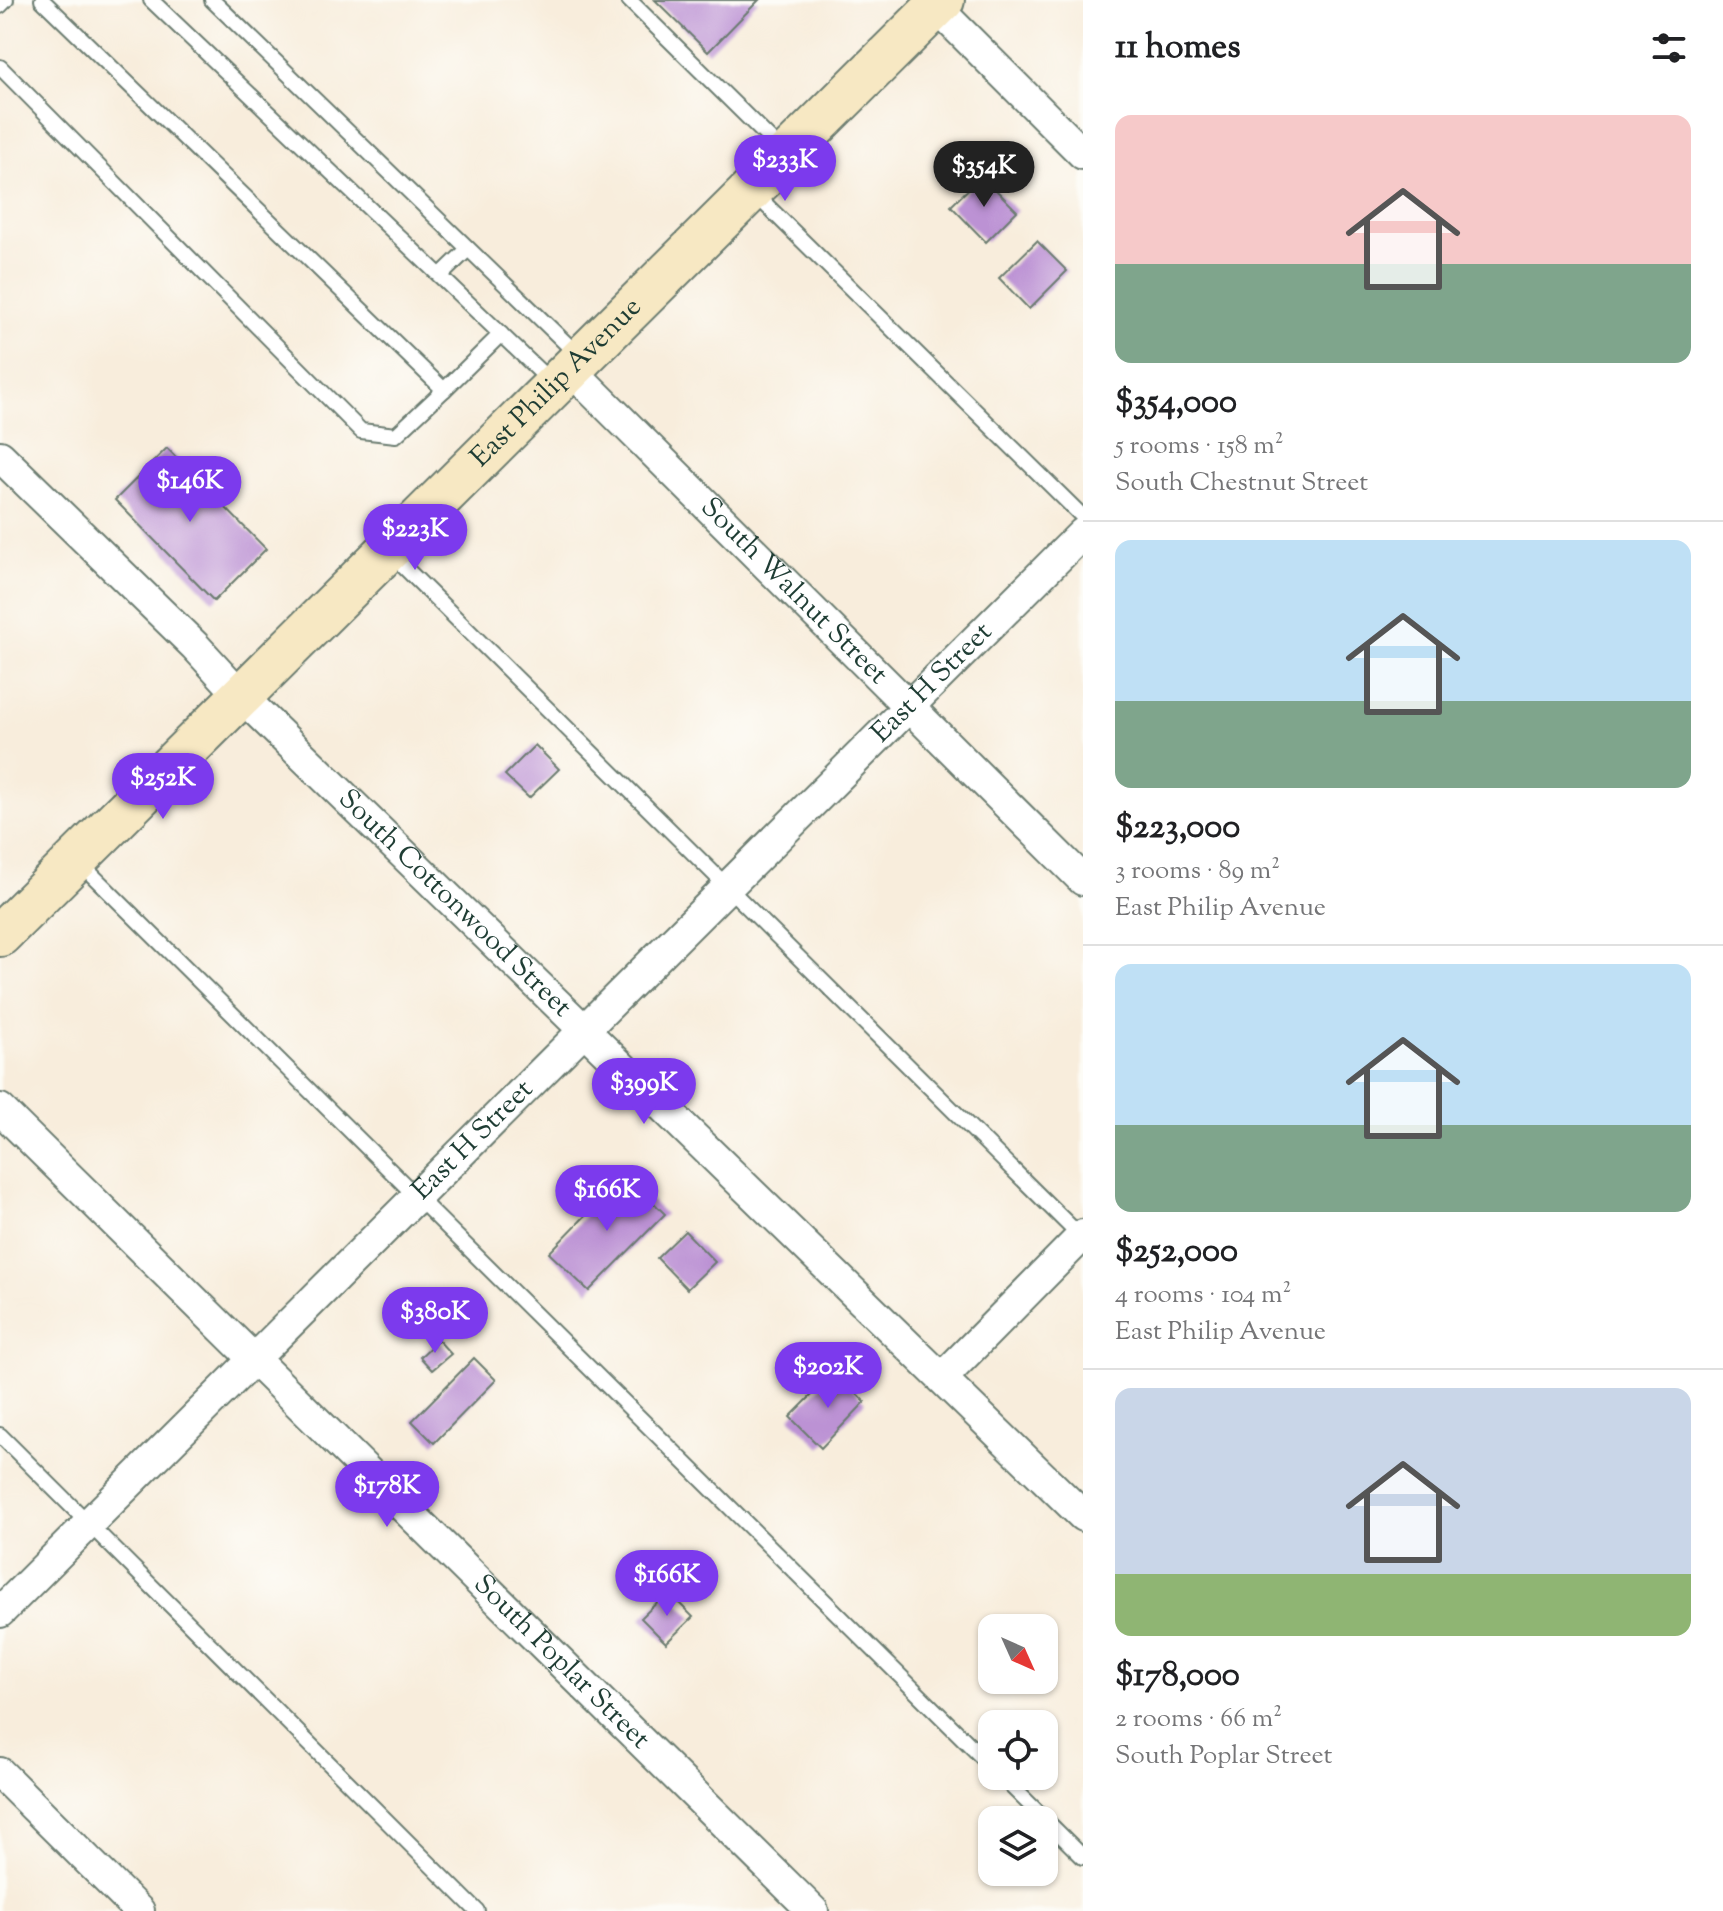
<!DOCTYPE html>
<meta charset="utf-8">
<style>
body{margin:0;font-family:"Sorts Mill Goudy",serif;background:#f6f6f6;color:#202124;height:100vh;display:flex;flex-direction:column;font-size:30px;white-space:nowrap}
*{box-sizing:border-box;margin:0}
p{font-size:26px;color:#757577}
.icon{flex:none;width:44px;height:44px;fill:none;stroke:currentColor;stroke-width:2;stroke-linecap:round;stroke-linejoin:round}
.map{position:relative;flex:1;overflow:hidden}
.side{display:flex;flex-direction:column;background:#fff;width:640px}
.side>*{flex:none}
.needle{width:52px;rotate:135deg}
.buttons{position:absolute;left:978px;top:1614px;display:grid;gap:16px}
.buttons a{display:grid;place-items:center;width:80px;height:80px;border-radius:16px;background:#fff;box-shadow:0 2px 6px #0004;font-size:40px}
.price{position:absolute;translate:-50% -68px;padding:0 18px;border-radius:28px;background:#7c3aed;color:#fff;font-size:26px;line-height:52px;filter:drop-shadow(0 2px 4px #0008)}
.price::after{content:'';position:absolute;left:50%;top:48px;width:24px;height:18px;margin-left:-12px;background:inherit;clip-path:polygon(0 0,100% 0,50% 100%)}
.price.current{background:#222;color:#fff}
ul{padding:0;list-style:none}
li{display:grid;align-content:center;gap:16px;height:424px;padding:0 32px}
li+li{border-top:2px solid #e0e0e0}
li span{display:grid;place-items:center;height:248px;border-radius:16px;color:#555}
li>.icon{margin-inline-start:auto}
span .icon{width:144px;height:144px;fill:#fffc;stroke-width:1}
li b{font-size:34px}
h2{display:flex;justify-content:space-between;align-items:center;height:96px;padding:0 32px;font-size:34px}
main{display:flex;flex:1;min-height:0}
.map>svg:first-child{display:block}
</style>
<main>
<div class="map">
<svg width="1083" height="1911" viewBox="0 0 1083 1911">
<rect width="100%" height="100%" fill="#fdfcf7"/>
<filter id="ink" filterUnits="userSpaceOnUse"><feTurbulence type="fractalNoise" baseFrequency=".0125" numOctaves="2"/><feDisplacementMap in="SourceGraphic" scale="16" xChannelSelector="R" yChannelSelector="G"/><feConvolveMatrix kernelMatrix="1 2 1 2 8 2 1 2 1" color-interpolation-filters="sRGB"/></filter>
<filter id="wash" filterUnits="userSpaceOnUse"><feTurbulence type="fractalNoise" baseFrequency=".006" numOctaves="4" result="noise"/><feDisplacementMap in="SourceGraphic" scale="32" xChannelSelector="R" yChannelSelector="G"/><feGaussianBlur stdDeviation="1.8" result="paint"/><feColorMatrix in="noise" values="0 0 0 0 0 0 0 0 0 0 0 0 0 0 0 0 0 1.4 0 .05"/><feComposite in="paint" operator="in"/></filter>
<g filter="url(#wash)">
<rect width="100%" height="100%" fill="#f8eddc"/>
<g id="blocks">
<g fill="#bc92d4">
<polygon points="655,0 759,0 708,52"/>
<polygon points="982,176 1017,211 986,242 951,206"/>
<polygon points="1037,241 1067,271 1029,309 999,278"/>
<polygon points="167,448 266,549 214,601 115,500"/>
<polygon points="535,745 559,769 529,798 505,775"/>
<polygon points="625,1175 665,1214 589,1291 549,1253"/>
<polygon points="685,1231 715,1262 687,1289 657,1258"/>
<polygon points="438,1340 451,1354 432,1370 420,1357"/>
<polygon points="474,1358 496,1380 434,1443 412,1421"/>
<polygon points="835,1372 865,1402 821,1448 790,1417"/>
<polygon points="668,1592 693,1617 666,1643 641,1618"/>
</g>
</g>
</g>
<g filter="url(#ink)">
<use href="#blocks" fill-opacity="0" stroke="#6b7b6f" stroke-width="2"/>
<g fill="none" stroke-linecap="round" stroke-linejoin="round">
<defs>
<g id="lane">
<polyline points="151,0 553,384"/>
<polyline points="212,0 579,356"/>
<polyline points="629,0 785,154"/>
<polyline points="0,6 6,0"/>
<polyline points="0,67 361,431 396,435 444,390 42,0"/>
<polyline points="753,192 1083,517"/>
<polyline points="440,276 468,249"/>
<polyline points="444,390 501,334"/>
<polyline points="389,552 1082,1238"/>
<polyline points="80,863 992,1767"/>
<polyline points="0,1435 477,1911"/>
<polyline points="1001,1776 1083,1857"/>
</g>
<g id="street">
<polyline points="936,7 1083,154"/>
<path id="s1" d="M571,370L1083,880"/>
<path id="s2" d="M0,456L195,646L242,697L1083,1516"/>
<path id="s3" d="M0,1109L813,1911"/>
<polyline points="942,1378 1083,1235"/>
<path id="s4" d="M0,1612L1083,533"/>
<polyline points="0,1773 139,1911"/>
</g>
<g id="secondary">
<path id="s5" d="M0,935L943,0"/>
</g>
</defs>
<use href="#lane" stroke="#6b7b6f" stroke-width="18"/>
<use href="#street" stroke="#6b7b6f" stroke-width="34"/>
<use href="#secondary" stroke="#6b7b6f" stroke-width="46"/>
<use href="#lane" stroke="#fff" stroke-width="14"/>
<use href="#street" stroke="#fff" stroke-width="30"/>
<use href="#secondary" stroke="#f7e8c3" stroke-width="42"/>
</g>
</g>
<g text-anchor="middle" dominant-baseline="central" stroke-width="7" stroke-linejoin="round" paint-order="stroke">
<g font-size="28" fill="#1f3d34" stroke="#fdfcf7">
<text stroke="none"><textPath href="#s5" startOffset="784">East Philip Avenue</textPath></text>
<text stroke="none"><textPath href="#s1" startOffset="314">South Walnut Street</textPath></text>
<text stroke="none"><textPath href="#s4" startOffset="1316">East H Street</textPath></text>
<text stroke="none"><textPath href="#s2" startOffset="638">South Cottonwood Street</textPath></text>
<text stroke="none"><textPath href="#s4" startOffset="668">East H Street</textPath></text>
<text stroke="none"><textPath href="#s3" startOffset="788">South Poplar Street</textPath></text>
</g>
</g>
</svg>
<div class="buttons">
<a><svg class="needle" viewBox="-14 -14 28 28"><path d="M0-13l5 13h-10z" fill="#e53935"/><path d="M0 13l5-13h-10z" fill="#757577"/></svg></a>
<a><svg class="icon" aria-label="locate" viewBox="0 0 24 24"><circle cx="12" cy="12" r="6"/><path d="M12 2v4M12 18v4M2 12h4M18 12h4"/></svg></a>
<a><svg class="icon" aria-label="layers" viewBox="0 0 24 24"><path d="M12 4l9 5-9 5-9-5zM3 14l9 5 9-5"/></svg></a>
</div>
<b class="price" style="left:785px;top:203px">$233K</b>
<b class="price current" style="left:984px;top:209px">$354K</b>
<b class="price" style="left:190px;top:524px">$146K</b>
<b class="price" style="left:415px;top:572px">$223K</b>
<b class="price" style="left:163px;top:821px">$252K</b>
<b class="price" style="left:644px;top:1126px">$399K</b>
<b class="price" style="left:607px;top:1233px">$166K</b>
<b class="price" style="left:435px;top:1355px">$380K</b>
<b class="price" style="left:828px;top:1410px">$202K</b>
<b class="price" style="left:387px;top:1529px">$178K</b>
<b class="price" style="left:667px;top:1618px">$166K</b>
</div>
<section class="side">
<h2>11 homes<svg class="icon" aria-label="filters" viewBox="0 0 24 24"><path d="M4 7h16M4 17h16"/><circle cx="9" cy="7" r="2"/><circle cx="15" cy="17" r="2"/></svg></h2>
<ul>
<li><span style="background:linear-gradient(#f6c9c9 60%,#7fa58c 0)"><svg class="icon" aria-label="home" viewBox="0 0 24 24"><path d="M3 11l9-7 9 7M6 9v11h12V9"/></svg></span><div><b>$354,000</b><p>5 rooms · 158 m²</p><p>South Chestnut Street</p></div></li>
<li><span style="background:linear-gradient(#bfe0f5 65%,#7fa58c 0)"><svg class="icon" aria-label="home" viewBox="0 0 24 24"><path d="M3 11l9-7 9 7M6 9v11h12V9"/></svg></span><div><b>$223,000</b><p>3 rooms · 89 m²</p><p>East Philip Avenue</p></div></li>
<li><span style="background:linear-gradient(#bfe0f5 65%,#7fa58c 0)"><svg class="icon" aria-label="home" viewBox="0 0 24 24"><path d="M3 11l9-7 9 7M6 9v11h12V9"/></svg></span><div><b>$252,000</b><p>4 rooms · 104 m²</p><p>East Philip Avenue</p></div></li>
<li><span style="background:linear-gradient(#c9d6e8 75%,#8fb573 0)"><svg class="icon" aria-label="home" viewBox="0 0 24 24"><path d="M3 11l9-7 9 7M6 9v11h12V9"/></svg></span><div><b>$178,000</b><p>2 rooms · 66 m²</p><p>South Poplar Street</p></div></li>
</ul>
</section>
</main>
